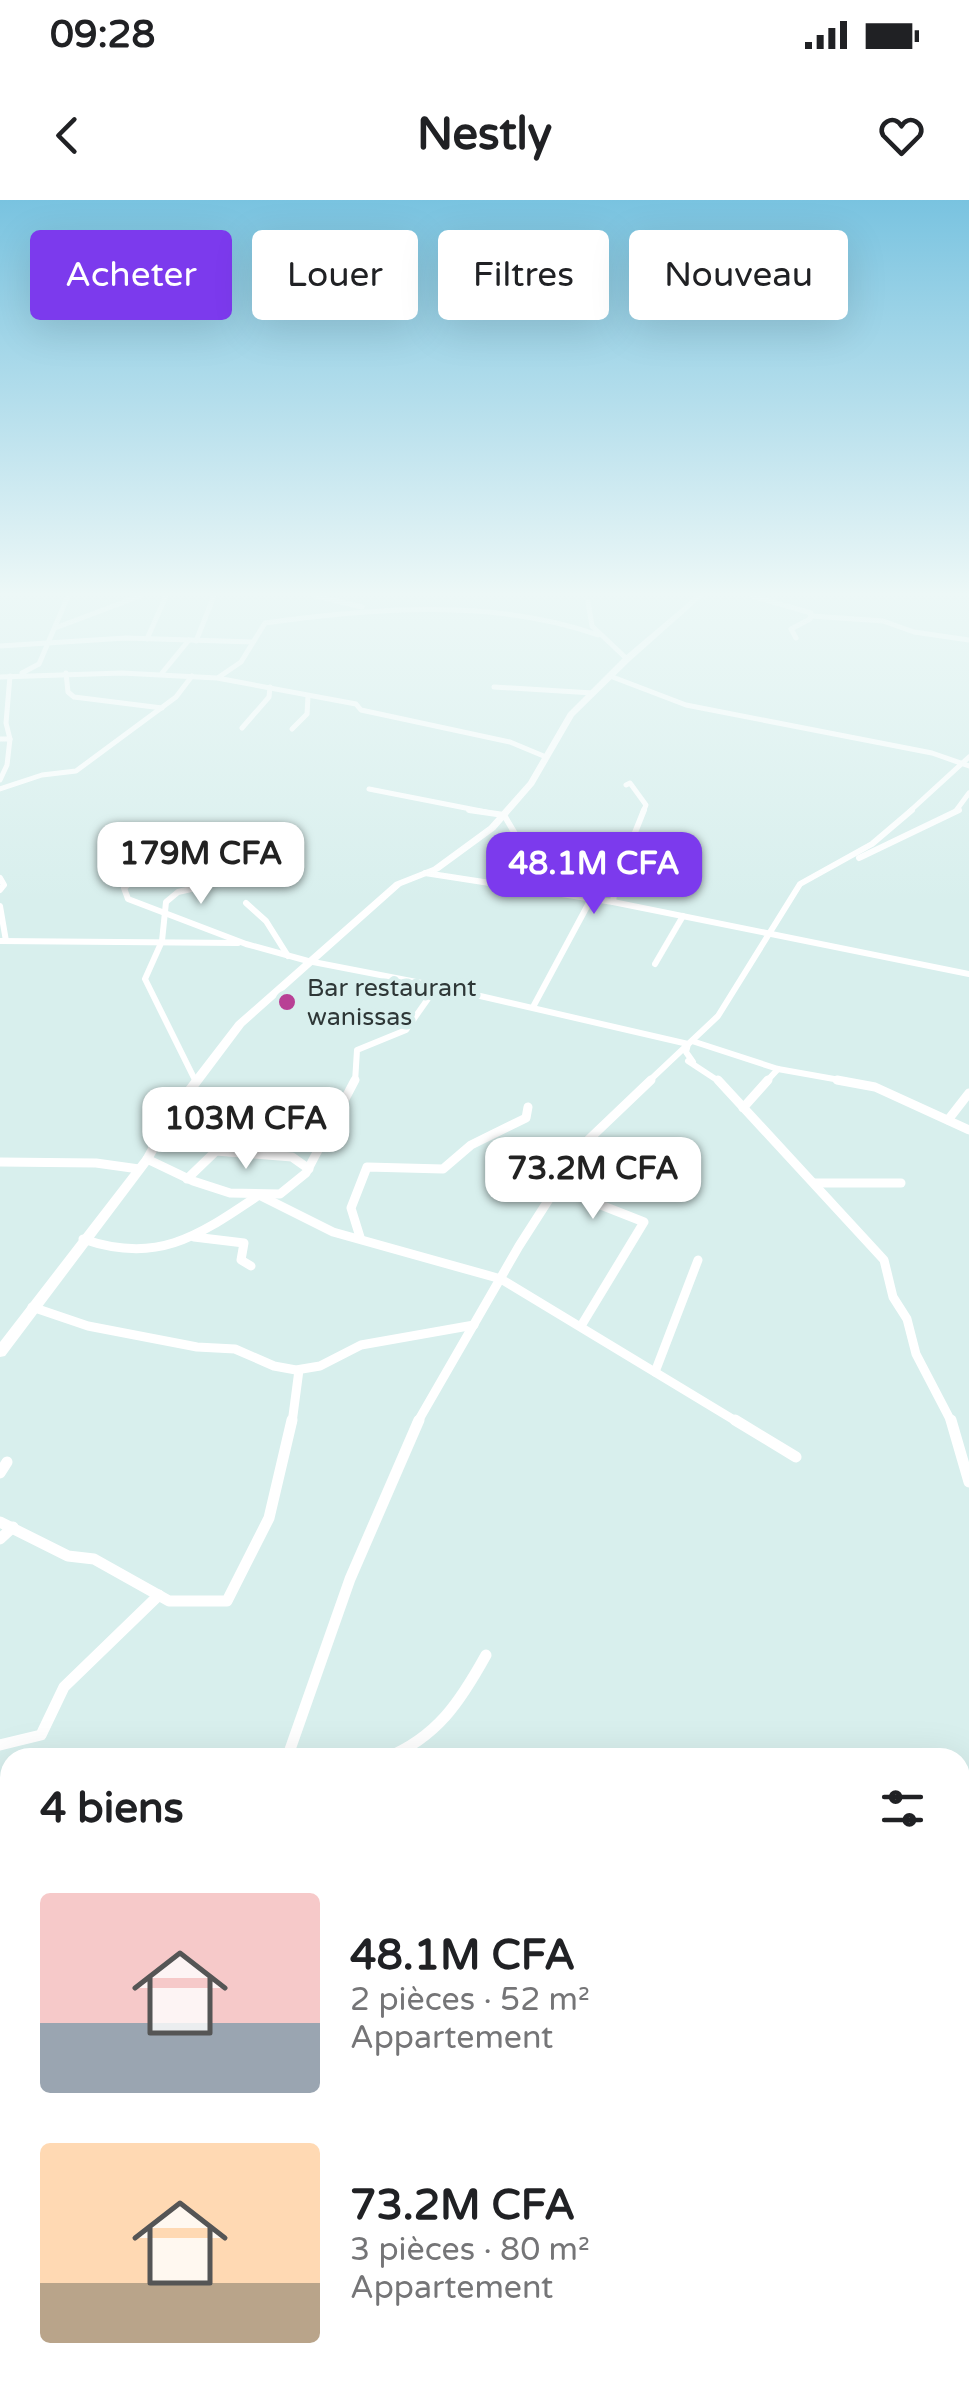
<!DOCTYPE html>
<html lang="fr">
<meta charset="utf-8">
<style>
body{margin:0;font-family:"Varela Round",sans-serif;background:#f6f6f6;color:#202124;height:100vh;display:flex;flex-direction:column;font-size:38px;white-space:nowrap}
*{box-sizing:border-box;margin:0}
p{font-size:32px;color:#757577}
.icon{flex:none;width:55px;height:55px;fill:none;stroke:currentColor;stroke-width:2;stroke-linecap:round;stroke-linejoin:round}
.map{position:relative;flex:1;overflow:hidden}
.details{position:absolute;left:0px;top:1548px;width:970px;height:642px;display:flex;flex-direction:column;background:#fff;border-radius:30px 30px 0 0;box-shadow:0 10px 40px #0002}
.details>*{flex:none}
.hud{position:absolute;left:30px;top:30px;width:910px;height:90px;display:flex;gap:20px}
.price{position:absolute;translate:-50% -85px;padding:0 22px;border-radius:20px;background:#fff;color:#222;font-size:32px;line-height:65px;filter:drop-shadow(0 2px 5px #0008)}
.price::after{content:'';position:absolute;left:50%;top:60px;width:30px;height:22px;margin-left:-15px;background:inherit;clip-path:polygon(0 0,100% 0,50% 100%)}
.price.on{background:#7c3aed;color:#fff}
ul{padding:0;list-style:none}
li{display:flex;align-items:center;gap:30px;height:250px;padding:0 40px}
li span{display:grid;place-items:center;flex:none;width:280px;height:200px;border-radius:10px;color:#555}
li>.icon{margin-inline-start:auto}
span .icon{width:120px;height:120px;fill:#fffc;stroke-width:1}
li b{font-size:42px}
h2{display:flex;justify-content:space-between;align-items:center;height:120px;padding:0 40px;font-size:42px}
.tag{padding:0 35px;border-radius:10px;background:#fff;box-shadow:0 10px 40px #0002;font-size:35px;line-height:90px}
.tag.on{background:#7c3aed;color:#fff}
.status{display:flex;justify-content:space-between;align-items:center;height:70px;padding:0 50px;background:#fff;direction:ltr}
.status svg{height:28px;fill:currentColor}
header{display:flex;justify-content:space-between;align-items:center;height:130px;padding:0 40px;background:#fff;font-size:45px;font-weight:800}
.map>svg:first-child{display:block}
</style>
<div class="status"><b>09:28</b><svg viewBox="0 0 49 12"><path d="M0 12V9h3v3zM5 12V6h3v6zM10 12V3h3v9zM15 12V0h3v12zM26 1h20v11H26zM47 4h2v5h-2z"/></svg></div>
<header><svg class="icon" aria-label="back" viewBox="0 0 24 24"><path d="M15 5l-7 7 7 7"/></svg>Nestly<svg class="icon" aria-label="heart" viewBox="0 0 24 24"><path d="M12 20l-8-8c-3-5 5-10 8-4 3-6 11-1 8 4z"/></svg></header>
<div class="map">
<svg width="969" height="2189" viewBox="0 0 969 2189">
<rect width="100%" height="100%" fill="#d8efed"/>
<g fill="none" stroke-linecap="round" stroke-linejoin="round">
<g stroke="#fff" stroke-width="5">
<polyline points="316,396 362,407"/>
<polyline points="752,396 811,413 810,419 791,429 796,438"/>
<polyline points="588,402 592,426 627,459"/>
<polyline points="812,416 883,421 914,432 969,440"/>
<polyline points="55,428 140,396"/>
<polyline points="147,439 166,396"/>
<polyline points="196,441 214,396"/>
<polyline points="0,446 126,438 253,442"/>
<polyline points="22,473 39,464 68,396"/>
<polyline points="66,473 68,492 74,497 162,508"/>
<polyline points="162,473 189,440"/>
<polyline points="10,476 6,523 10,539"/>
<polyline points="610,476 686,505 932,553 969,566"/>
<polyline points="0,477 122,473 217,478 356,504 361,510 510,542 546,557"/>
<path d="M219,477L241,462L265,423C372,408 494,398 598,435"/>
<polyline points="494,487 593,493"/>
<polyline points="242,528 269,497 270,487"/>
<polyline points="292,529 307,514 308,497"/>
<polyline points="0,539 10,539 7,565 0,580"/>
<polyline points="626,585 630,583 646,605 643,612"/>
<polyline points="0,589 42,575 76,571 176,497 192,476"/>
<polyline points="369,589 486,612"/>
<polyline points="909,612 969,557"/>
<polyline points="955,612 969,593"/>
</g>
<g stroke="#fff" stroke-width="6">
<polyline points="469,610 504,615 524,649"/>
<polyline points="859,658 959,610"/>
<polyline points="143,672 124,688 128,699 246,744 308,761 437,786 688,844 686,852 693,862"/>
<polyline points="425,673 613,702 969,774"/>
<polyline points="0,678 4,685 0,690"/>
<polyline points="191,689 178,692 166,702 162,741 145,779 196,882"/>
<polyline points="613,702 616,680 644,610"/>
<polyline points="246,703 266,721 288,756"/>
<polyline points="0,706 6,741"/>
<polyline points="0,741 238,743"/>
<polyline points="655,764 683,716"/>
<polyline points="533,807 591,699"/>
<polyline points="692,841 778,869 851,882"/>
<polyline points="688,861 720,882"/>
<polyline points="355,882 357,850 406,830 437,786"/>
<polyline points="648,882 718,816 800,684 872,644 912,610"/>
<polyline points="766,882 778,869"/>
</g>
<g stroke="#fff" stroke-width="9">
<polyline points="718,880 884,1060 893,1097 907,1119 916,1154 952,1223"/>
<polyline points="837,880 875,887 969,930"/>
<polyline points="743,908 768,880"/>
<polyline points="948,920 969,893"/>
<polyline points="147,959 193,981 230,993 280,994 306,973 355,880"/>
<polyline points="0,962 96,963 139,969"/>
<polyline points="187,979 216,951 292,957 309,969"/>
<polyline points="814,983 901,983"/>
<polyline points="555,987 644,1022 581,1126"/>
<polyline points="259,995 333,1032 501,1079 739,1223"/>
<polyline points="194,1037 244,1043 241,1060 251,1066"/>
<polyline points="360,1037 351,1008 367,967 443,969 471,945 526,918 528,907"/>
<path d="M83,1039C158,1065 198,1036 259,995"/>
<polyline points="32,1107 88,1126 197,1147 235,1149 274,1166 296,1170 320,1166 361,1145 474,1125"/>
<polyline points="655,1172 698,1060"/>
<polyline points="292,1223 299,1170"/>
<polyline points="417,1223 519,1046 585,943 651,880"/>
</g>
<g stroke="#fff" stroke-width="11">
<polyline points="735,1220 796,1257"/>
<polyline points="951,1220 969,1282"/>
<polyline points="0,1273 7,1262"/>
<polyline points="0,1322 68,1356 94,1359 169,1401 227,1401 269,1318 292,1220"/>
<polyline points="0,1339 13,1327"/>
<polyline points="0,1545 41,1535 64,1487 159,1395"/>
<polyline points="287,1558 350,1379 419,1220"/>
<path d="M386,1558C437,1537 460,1502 486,1455"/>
</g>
<polyline stroke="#fff" stroke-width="14" points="0,2087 10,2074"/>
<polygon fill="#fff" fill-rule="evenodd" points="696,396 703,396 630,461 574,516 534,585 495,630 439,671 401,686 244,826 178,914 151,962 5,1156 0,1157 0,1142 143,957 169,909 236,822 395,682 433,667 489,626 528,582 568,513 624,457"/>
</g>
<linearGradient id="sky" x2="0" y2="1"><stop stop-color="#79c3e0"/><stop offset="0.56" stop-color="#edf8f7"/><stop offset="1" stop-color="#edf8f7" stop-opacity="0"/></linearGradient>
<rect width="969" height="703" fill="url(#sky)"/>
<circle fill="#b84095" stroke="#d8efed" stroke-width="4" cx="287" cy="802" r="10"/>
<g text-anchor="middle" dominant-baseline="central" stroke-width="9" stroke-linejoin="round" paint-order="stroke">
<g font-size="25" fill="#2e3737" stroke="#d8efed" text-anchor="start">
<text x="307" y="788">Bar restaurant<tspan x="307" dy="29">wanissas</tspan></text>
</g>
</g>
</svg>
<b class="price" style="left:201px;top:707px">179M CFA</b>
<b class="price on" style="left:594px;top:717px">48.1M CFA</b>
<b class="price" style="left:246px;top:972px">103M CFA</b>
<b class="price" style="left:593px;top:1022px">73.2M CFA</b>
<div class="hud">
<a class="tag on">Acheter</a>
<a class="tag">Louer</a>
<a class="tag">Filtres</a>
<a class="tag">Nouveau</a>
</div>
<section class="details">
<h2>4 biens<svg class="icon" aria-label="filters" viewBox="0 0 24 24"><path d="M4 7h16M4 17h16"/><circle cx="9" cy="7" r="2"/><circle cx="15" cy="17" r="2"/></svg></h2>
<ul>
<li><span style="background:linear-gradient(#f6c9c9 65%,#9aa5b1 0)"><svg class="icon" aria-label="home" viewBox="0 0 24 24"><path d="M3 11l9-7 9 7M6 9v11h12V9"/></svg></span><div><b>48.1M CFA</b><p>2 pièces · 52 m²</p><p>Appartement</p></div></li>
<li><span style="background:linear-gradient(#ffd9b3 70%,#b9a48a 0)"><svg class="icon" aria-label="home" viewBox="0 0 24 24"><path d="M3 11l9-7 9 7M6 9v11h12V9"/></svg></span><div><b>73.2M CFA</b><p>3 pièces · 80 m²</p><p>Appartement</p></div></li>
</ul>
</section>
</div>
